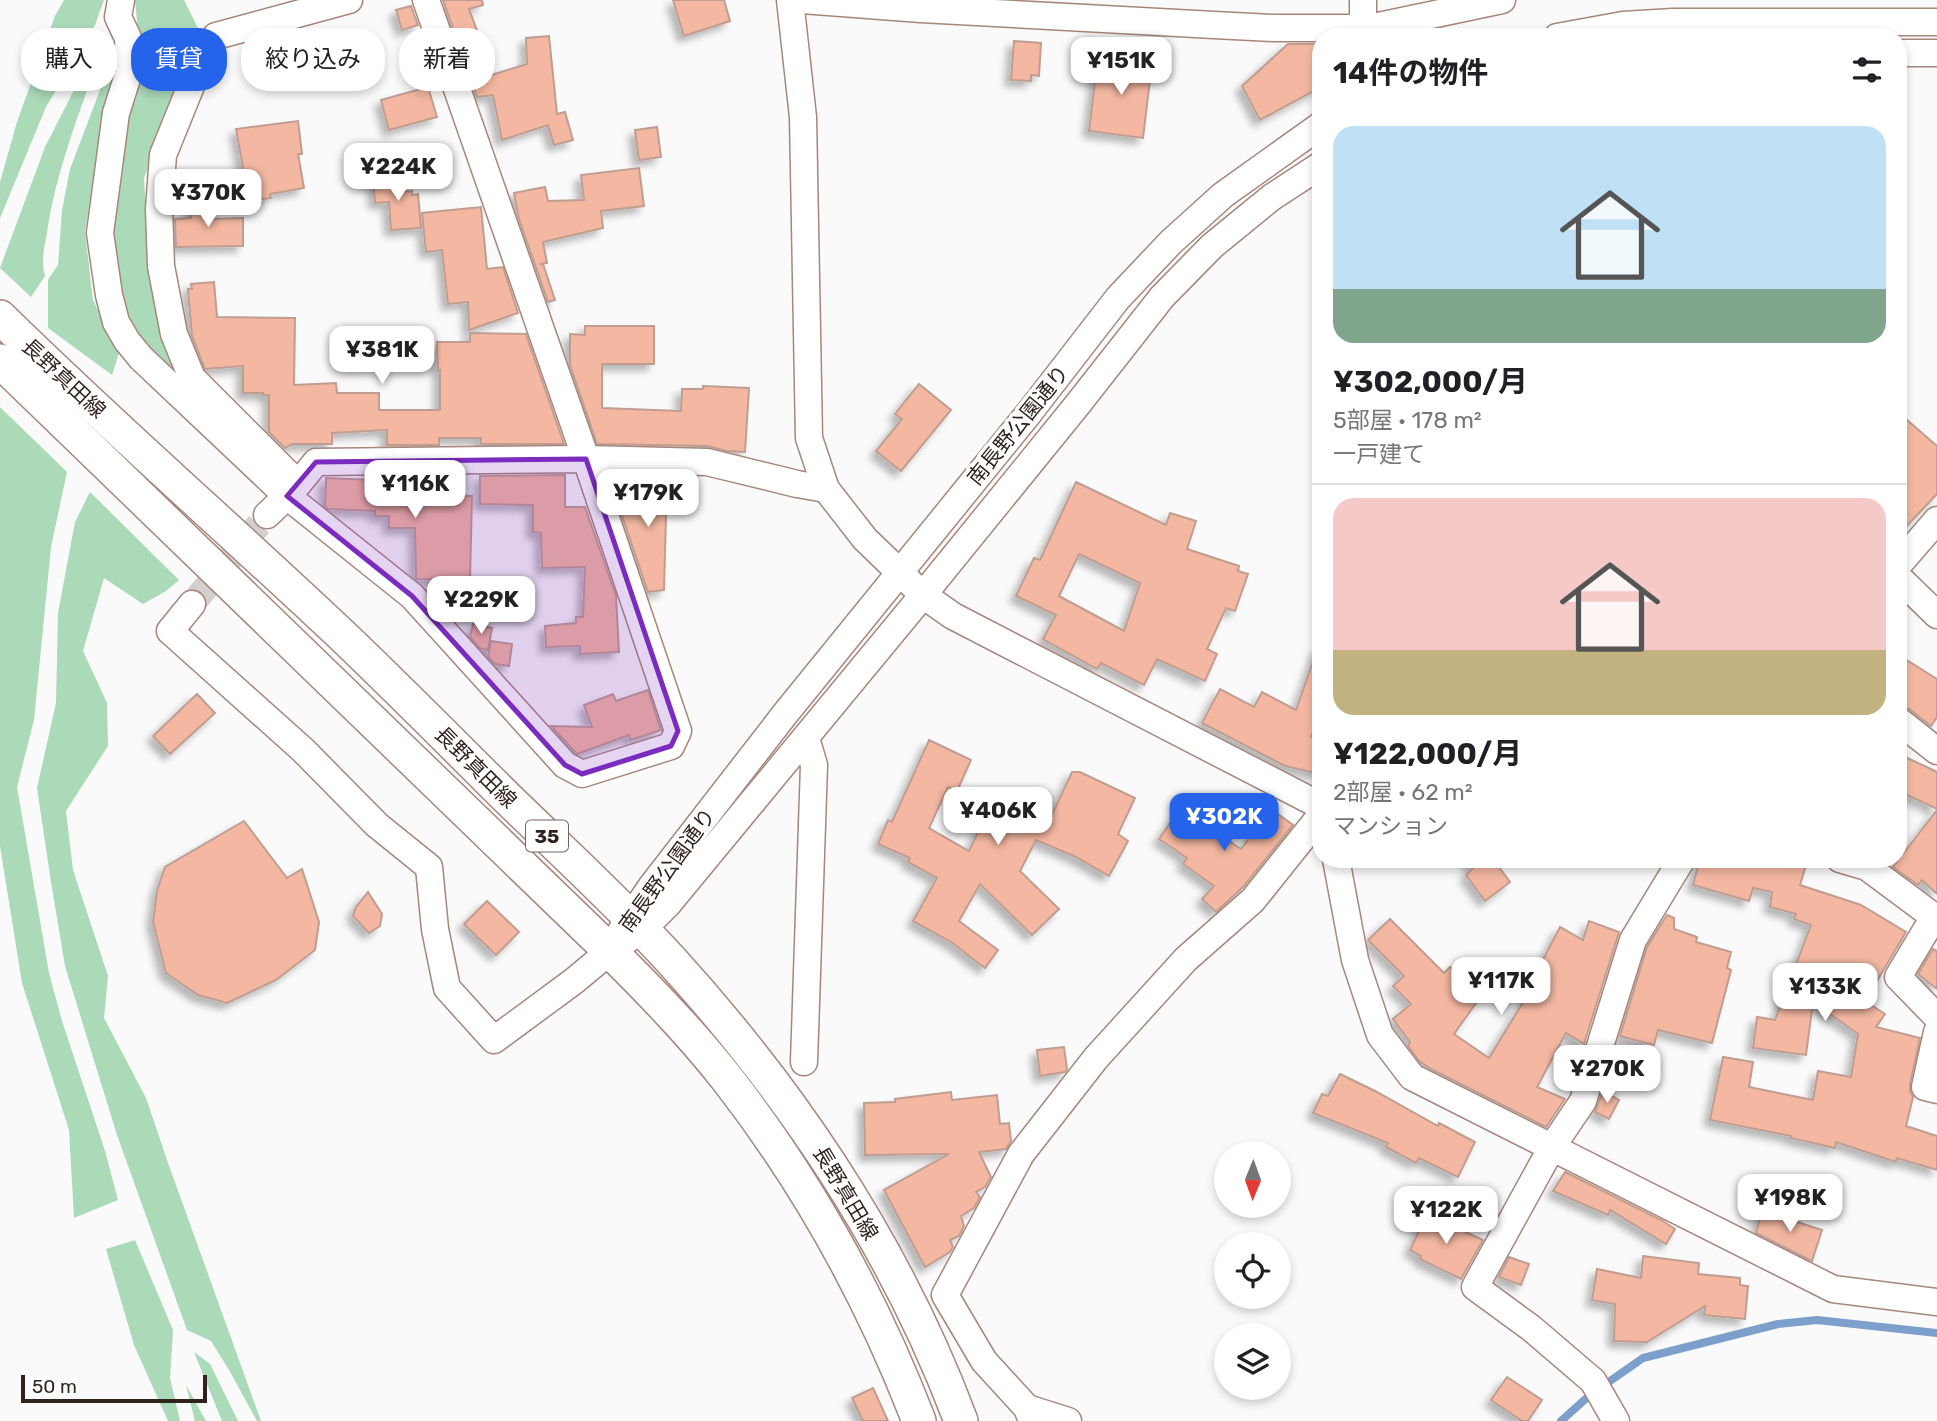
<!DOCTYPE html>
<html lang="ja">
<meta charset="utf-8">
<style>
body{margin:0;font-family:Rubik,"Noto Sans JP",sans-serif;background:#f6f6f6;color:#202124;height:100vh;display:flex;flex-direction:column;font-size:26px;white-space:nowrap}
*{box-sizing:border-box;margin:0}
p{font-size:23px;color:#757577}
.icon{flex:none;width:38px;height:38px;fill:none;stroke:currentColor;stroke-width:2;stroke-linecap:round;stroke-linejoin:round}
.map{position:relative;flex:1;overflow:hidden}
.side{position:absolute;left:1312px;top:28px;width:595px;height:840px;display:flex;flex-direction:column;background:#fff;border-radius:28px;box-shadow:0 4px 10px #0003}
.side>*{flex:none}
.top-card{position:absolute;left:21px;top:28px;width:665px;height:63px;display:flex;gap:14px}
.needle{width:46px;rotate:181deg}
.tools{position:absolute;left:1214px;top:1141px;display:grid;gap:14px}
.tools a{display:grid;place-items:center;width:77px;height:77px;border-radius:50%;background:#fff;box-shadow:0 4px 10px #0003;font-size:35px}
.scale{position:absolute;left:21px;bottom:18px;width:186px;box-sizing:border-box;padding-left:7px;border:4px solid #30231e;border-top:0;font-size:19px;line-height:24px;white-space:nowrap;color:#30231e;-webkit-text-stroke:5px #fff;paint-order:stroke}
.price{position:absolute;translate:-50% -60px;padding:0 16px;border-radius:14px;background:#fff;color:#222;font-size:23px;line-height:46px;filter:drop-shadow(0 2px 4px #0008)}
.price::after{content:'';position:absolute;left:50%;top:42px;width:21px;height:16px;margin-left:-10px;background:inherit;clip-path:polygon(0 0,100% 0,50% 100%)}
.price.active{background:#2563eb;color:#fff}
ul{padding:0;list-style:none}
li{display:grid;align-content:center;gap:14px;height:371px;padding:0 21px}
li+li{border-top:2px solid #e0e0e0}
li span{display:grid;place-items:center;height:217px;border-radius:21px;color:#555}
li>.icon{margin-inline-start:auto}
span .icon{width:126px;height:126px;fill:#fffc;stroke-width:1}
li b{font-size:30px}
h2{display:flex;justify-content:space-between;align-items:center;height:84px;padding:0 21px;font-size:30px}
.pill{padding:0 24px;border-radius:28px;background:#fff;box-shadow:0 4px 10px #0003;font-size:24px;line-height:63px}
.pill.active{background:#2563eb;color:#fff}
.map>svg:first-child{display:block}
</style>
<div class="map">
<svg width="1937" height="1421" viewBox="0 0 1937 1421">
<defs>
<filter id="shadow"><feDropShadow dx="-6" dy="6" stdDeviation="3.5" flood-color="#0004"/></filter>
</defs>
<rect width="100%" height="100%" fill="#fafafa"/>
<g fill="#abdab9">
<polygon points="64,0 104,0 95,25 46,107 0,218 0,182 17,122 55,16"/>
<polygon points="135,0 184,0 201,34 144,178 150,279 185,386 128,324 115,278 111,235 139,41"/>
<path d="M101,52C80,111 56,171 47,233C44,248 41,261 45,276L31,297L0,268L45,147L92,55Z"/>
<polygon points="113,56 114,82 101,123 85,232 93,300 119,353 112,375 48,328 48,280 58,265 62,210 70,169"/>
<polygon points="0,407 67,472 51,547 34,720 17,787 49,973 62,1021 105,1151 118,1200 74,1218 69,1130 22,983 0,846"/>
<polygon points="90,492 179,580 166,591 143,604 104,578 83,651 107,703 108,746 66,811 73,870 108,976 104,1018 146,1098 168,1163 261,1421 257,1421 229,1370 211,1341 187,1330 117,1135 65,966 51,882 37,788 56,703 58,613 75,522"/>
<polygon points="135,1240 173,1330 170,1378 180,1421 168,1421 134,1345 106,1249"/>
<polygon points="194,1352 210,1364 238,1421 222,1421"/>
<polygon points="186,1385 206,1421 195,1421"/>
</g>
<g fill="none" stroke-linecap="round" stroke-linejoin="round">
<polyline stroke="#7d9fcc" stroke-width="8" points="1561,1421 1590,1395 1643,1358 1778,1324 1817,1320 1937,1333"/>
</g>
<g fill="#f4b8a2" stroke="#bf9d91" stroke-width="2" fill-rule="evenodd" filter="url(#shadow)">
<polygon points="443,0 482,0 483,5 469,9 478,33 472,36 485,77 527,64 526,38 549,36 557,114 565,112 573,140 554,145 548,125 502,140 493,95 477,97"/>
<polygon points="673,0 724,0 730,21 684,36"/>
<polygon points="411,6 418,25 402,30 396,10"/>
<polygon points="1014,41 1041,43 1039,76 1031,75 1031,81 1011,80"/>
<polygon points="1288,44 1321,44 1321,87 1260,120 1242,86"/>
<polygon points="1098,57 1152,63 1143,138 1089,131"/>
<polygon points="428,87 437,117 389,130 381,100"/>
<polygon points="298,121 302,154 298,154 304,188 270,194 271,198 249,201 236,129"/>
<polygon points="657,127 661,157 639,160 635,130"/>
<polygon points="639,168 644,206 601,211 603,228 543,242 547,263 540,264 543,264 555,300 548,302 519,219 514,193 545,187 548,201 584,200 581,175"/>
<polygon points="398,176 399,192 412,191 412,195 418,194 421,228 391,230 389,202 375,203 373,177"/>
<polygon points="210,201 211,219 243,218 243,246 176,247 175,219 191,218 191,202"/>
<polygon points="481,207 487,269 503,267 518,313 469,330 468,302 448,304 442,250 426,252 422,213"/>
<polygon points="214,282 217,317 295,318 294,385 336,383 337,393 379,393 379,410 440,410 440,370 438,370 437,342 470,342 470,333 526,334 564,444 481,444 481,438 439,438 439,445 387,445 387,430 332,433 332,444 292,444 285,448 269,432 269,395 263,395 263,393 243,393 243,366 205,369 192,336 188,289 192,289 191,284"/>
<polygon points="585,326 654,326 654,364 602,364 602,408 681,411 682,389 703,389 703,386 749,388 745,452 727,451 707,446 597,444 570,365 570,334 585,335"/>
<polygon points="919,384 951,410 901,471 876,451 902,419 895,414"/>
<polygon points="1899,413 1937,446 1937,494 1899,534"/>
<polygon points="565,475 565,507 585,507 616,596 619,652 580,654 580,646 546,647 545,626 576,623 576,617 583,617 585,567 542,568 541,533 533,532 533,505 480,504 480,476"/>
<polygon points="647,476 667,477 664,590 648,592 614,492 647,492"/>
<polygon points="375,477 424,477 424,495 472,496 470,580 416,579 415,528 389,528 389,516 375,516 375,511 328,509 325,506 326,478 375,480"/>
<path d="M1076,482L1166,525L1170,513L1196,521L1187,549L1239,566L1238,571L1248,574L1235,611L1226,608L1207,649L1217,654L1205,681L1157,659L1144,685L1101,663L1097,669L1043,639L1056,615L1016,596L1034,558L1040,560ZM1079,554L1140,583L1124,631L1059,596Z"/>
<polygon points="473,624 492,628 488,650 481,649 470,637"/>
<polygon points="491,641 512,644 509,666 495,664 488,657"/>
<polygon points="1318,647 1321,647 1321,710 1311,737 1321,740 1321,774 1285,766 1202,723 1220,689 1254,707 1262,692 1296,710"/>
<polygon points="1905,659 1937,679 1937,717 1931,726 1909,709 1899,706 1899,669"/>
<polygon points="648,690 661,730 631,740 629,735 577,754 551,726 592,727 584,705 613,694 616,701"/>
<polygon points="197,694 215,713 170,754 153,736"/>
<polygon points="929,740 971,760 957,791 948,787 929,828 969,851 993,800 1039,823 1043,815 1050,819 1072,772 1080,772 1135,798 1118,834 1128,841 1109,876 1076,857 1036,840 1020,871 1059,909 1032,935 980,884 959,921 998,950 985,968 951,942 913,921 937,878 908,862 910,858 878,844 888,820 892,822"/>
<polygon points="1899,754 1937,772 1937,809 1899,791"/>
<polygon points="1271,809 1293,825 1244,886 1216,912 1202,899 1214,886 1183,864 1187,858 1159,839 1175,816 1184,820 1188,813 1241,849"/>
<polygon points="1937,810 1937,894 1922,880 1918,885 1893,867"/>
<polygon points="244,821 287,878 302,869 319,922 315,950 276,980 227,1003 198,995 166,973 153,922 157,891 165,867"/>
<polygon points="1466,859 1493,859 1510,882 1485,901 1466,875 1473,868"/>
<polygon points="1700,859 1795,859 1807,862 1800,885 1861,905 1906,932 1865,1001 1885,1014 1876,1027 1920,1038 1910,1084 1910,1091 1913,1097 1906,1126 1937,1136 1937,1170 1897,1158 1896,1162 1836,1142 1835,1148 1791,1138 1791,1136 1710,1120 1723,1057 1753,1062 1749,1087 1813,1100 1818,1071 1851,1077 1858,1034 1813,1002 1806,1055 1753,1048 1757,1017 1775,1020 1811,925 1794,919 1796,914 1770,907 1772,892 1753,888 1749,901 1693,885"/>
<polygon points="368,892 382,914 380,926 369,933 353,916 356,907"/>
<polygon points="487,901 519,932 496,955 464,924"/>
<polygon points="1667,915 1674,918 1674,929 1697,937 1696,942 1731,952 1727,968 1731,970 1712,1043 1658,1030 1654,1045 1620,1036 1647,947"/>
<polygon points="1390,919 1444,973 1450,967 1470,985 1468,987 1481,996 1454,1034 1489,1058 1536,981 1533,979 1560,927 1583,940 1589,921 1619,932 1584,1044 1566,1033 1537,1087 1565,1099 1546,1127 1431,1069 1419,1061 1408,1046 1410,1042 1393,1019 1411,1004 1393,986 1404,976 1368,940"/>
<polygon points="1933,949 1937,951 1937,989 1918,974"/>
<polygon points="1064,1047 1067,1069 1065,1072 1040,1076 1037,1050"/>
<polygon points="1340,1074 1375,1091 1438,1126 1439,1123 1475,1142 1458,1177 1419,1158 1416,1163 1386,1147 1388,1143 1313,1113 1322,1094 1328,1096"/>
<polygon points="1603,1091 1619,1100 1609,1119 1595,1112"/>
<polygon points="951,1092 952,1100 997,1095 1000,1124 1009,1123 1011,1141 1006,1149 979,1152 991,1177 985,1187 976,1192 980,1197 974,1208 961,1216 964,1226 959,1236 950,1240 953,1247 950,1252 925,1267 884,1190 949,1154 865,1155 864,1103 895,1102 895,1099"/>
<polygon points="1565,1172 1663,1221 1675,1229 1666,1244 1610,1210 1608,1215 1553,1191"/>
<polygon points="1762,1211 1822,1230 1812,1261 1756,1233"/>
<polygon points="1427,1214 1483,1240 1461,1279 1420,1259 1421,1256 1410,1250"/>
<polygon points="1643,1256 1699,1263 1698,1274 1740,1278 1740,1285 1748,1286 1745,1319 1704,1315 1705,1306 1647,1342 1614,1341 1615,1304 1592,1300 1597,1269 1641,1278"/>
<polygon points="1509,1257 1529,1264 1521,1285 1499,1277"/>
<polygon points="1507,1377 1542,1400 1528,1421 1522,1421 1491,1400"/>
<polygon points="873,1388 888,1421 863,1421 852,1398"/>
</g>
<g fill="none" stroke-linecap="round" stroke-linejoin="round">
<polyline stroke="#d2cfce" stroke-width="26" stroke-dasharray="26 13" stroke-linecap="butt" points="192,604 267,515"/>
<defs>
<g id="minor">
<polyline points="121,0 118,17 128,38 129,72 116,113 100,233 109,295 116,322 127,341 141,358 287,496 267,515"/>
<polyline points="349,0 216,36 195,76 163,155 159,209 161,266 174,334 192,378 298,484 287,496 412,596 565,765 582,774 671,746 678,731 586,459 426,0"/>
<polyline points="790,0 803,117 809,438 826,489 865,539 923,595 953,616 1321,806"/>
<polyline points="802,0 921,9 1214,25 1274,28 1369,28 1376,37"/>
<polyline points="1363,0 1363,16 1369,28 1502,0"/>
<polyline points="1557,37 1623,25 1673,22 1937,22"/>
<polyline points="1899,53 1937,53"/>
<polyline points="298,484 316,462 586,459 707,462 797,484 826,489"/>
<polyline points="1899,564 1937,520"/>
<polyline points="1899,578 1937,615"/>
<polyline points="192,604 170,631 303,750 377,825 429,867 435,929 447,988 494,1040 574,981 610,951 642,930 668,904 923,595 1078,404 1162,297 1212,246 1272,197 1321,165"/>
<polyline points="1899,721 1937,751"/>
<polyline points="1336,859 1355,960 1380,1035 1412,1077 1833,1289 1937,1302"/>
<polyline points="1840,859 1867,867 1937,919"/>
<polyline points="1934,917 1898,977 1937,1017"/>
<polyline points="621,931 651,887 785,714 1029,413 1118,298 1171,242 1223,195 1321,125"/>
<polyline points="1937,1032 1925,1087 1937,1090"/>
<polyline points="804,1062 814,765 806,738"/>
<polyline points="1027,1408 1068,1421"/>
<polyline points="1032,1421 1027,1408 984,1361 945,1295 1021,1154 1096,1058 1186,959 1253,900 1321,815"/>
<polyline points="1616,1421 1593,1381 1531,1328 1475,1287 1552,1147 1583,1101 1633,940 1682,859"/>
</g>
<g id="major">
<path d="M0,317C113,428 233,532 348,641C398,689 447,738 496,787C554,844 615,899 670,959C793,1094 897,1250 961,1421"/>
<path d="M0,361L610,951C651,992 692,1034 728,1080C808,1183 872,1299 919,1421"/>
</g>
</defs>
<use href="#minor" stroke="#a7867b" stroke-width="29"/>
<use href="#major" stroke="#a7867b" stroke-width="36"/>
<use href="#minor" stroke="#fff" stroke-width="26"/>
<use href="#major" stroke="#fff" stroke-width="33"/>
</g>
<path fill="#7b2cbf" fill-opacity="0.2" stroke="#7b2cbf" stroke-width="5" stroke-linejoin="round" d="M586,459L678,731L671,746L582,774L565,765L412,596L287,496L316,462Z"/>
<g text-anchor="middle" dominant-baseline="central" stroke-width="7" stroke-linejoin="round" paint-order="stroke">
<rect fill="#fff" stroke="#6e6562" stroke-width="2" x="526" y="820.5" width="42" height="31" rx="5"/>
<g font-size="19" font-weight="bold" fill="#30231e">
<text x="547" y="836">35</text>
</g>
<g font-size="21" fill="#30231e" stroke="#fff">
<text transform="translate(64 378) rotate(43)">長野真田線</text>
<text transform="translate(1018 425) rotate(-51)">南長野公園通り</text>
<text transform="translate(476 767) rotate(45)">長野真田線</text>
<text transform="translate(667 870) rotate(-54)">南長野公園通り</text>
<text transform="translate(846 1193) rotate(59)">長野真田線</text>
</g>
</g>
</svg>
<div class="tools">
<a><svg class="needle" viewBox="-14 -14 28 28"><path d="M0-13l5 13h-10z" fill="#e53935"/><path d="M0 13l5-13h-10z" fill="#757577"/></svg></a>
<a><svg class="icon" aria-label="locate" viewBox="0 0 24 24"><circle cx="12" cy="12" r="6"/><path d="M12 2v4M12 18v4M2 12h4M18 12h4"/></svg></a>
<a><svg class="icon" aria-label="layers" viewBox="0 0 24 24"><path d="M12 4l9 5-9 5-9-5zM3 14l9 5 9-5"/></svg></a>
</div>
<div class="scale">50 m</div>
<b class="price" style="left:1121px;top:97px">¥151K</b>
<b class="price" style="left:398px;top:203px">¥224K</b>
<b class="price" style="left:208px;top:229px">¥370K</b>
<b class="price" style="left:382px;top:386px">¥381K</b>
<b class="price" style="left:415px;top:520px">¥116K</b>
<b class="price" style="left:648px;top:529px">¥179K</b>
<b class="price" style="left:481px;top:636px">¥229K</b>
<b class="price" style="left:998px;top:847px">¥406K</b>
<b class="price active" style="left:1224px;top:853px">¥302K</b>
<b class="price" style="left:1501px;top:1017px">¥117K</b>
<b class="price" style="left:1825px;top:1023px">¥133K</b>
<b class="price" style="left:1607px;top:1105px">¥270K</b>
<b class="price" style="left:1790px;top:1234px">¥198K</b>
<b class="price" style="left:1446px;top:1246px">¥122K</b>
<div class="top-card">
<a class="pill">購入</a>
<a class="pill active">賃貸</a>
<a class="pill">絞り込み</a>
<a class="pill">新着</a>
</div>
<section class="side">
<h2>14件の物件<svg class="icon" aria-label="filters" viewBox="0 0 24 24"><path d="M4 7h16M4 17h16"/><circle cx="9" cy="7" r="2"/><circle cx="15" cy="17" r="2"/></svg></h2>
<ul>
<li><span style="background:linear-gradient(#bfe0f5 75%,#7fa58c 0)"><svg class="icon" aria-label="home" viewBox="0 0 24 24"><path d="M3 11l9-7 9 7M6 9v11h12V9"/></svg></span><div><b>¥302,000/月</b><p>5部屋 · 178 m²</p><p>一戸建て</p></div></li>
<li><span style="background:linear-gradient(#f6c9c9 70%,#c2b280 0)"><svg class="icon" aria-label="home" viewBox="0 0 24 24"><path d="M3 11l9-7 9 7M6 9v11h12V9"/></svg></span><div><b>¥122,000/月</b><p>2部屋 · 62 m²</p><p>マンション</p></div></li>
</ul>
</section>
</div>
